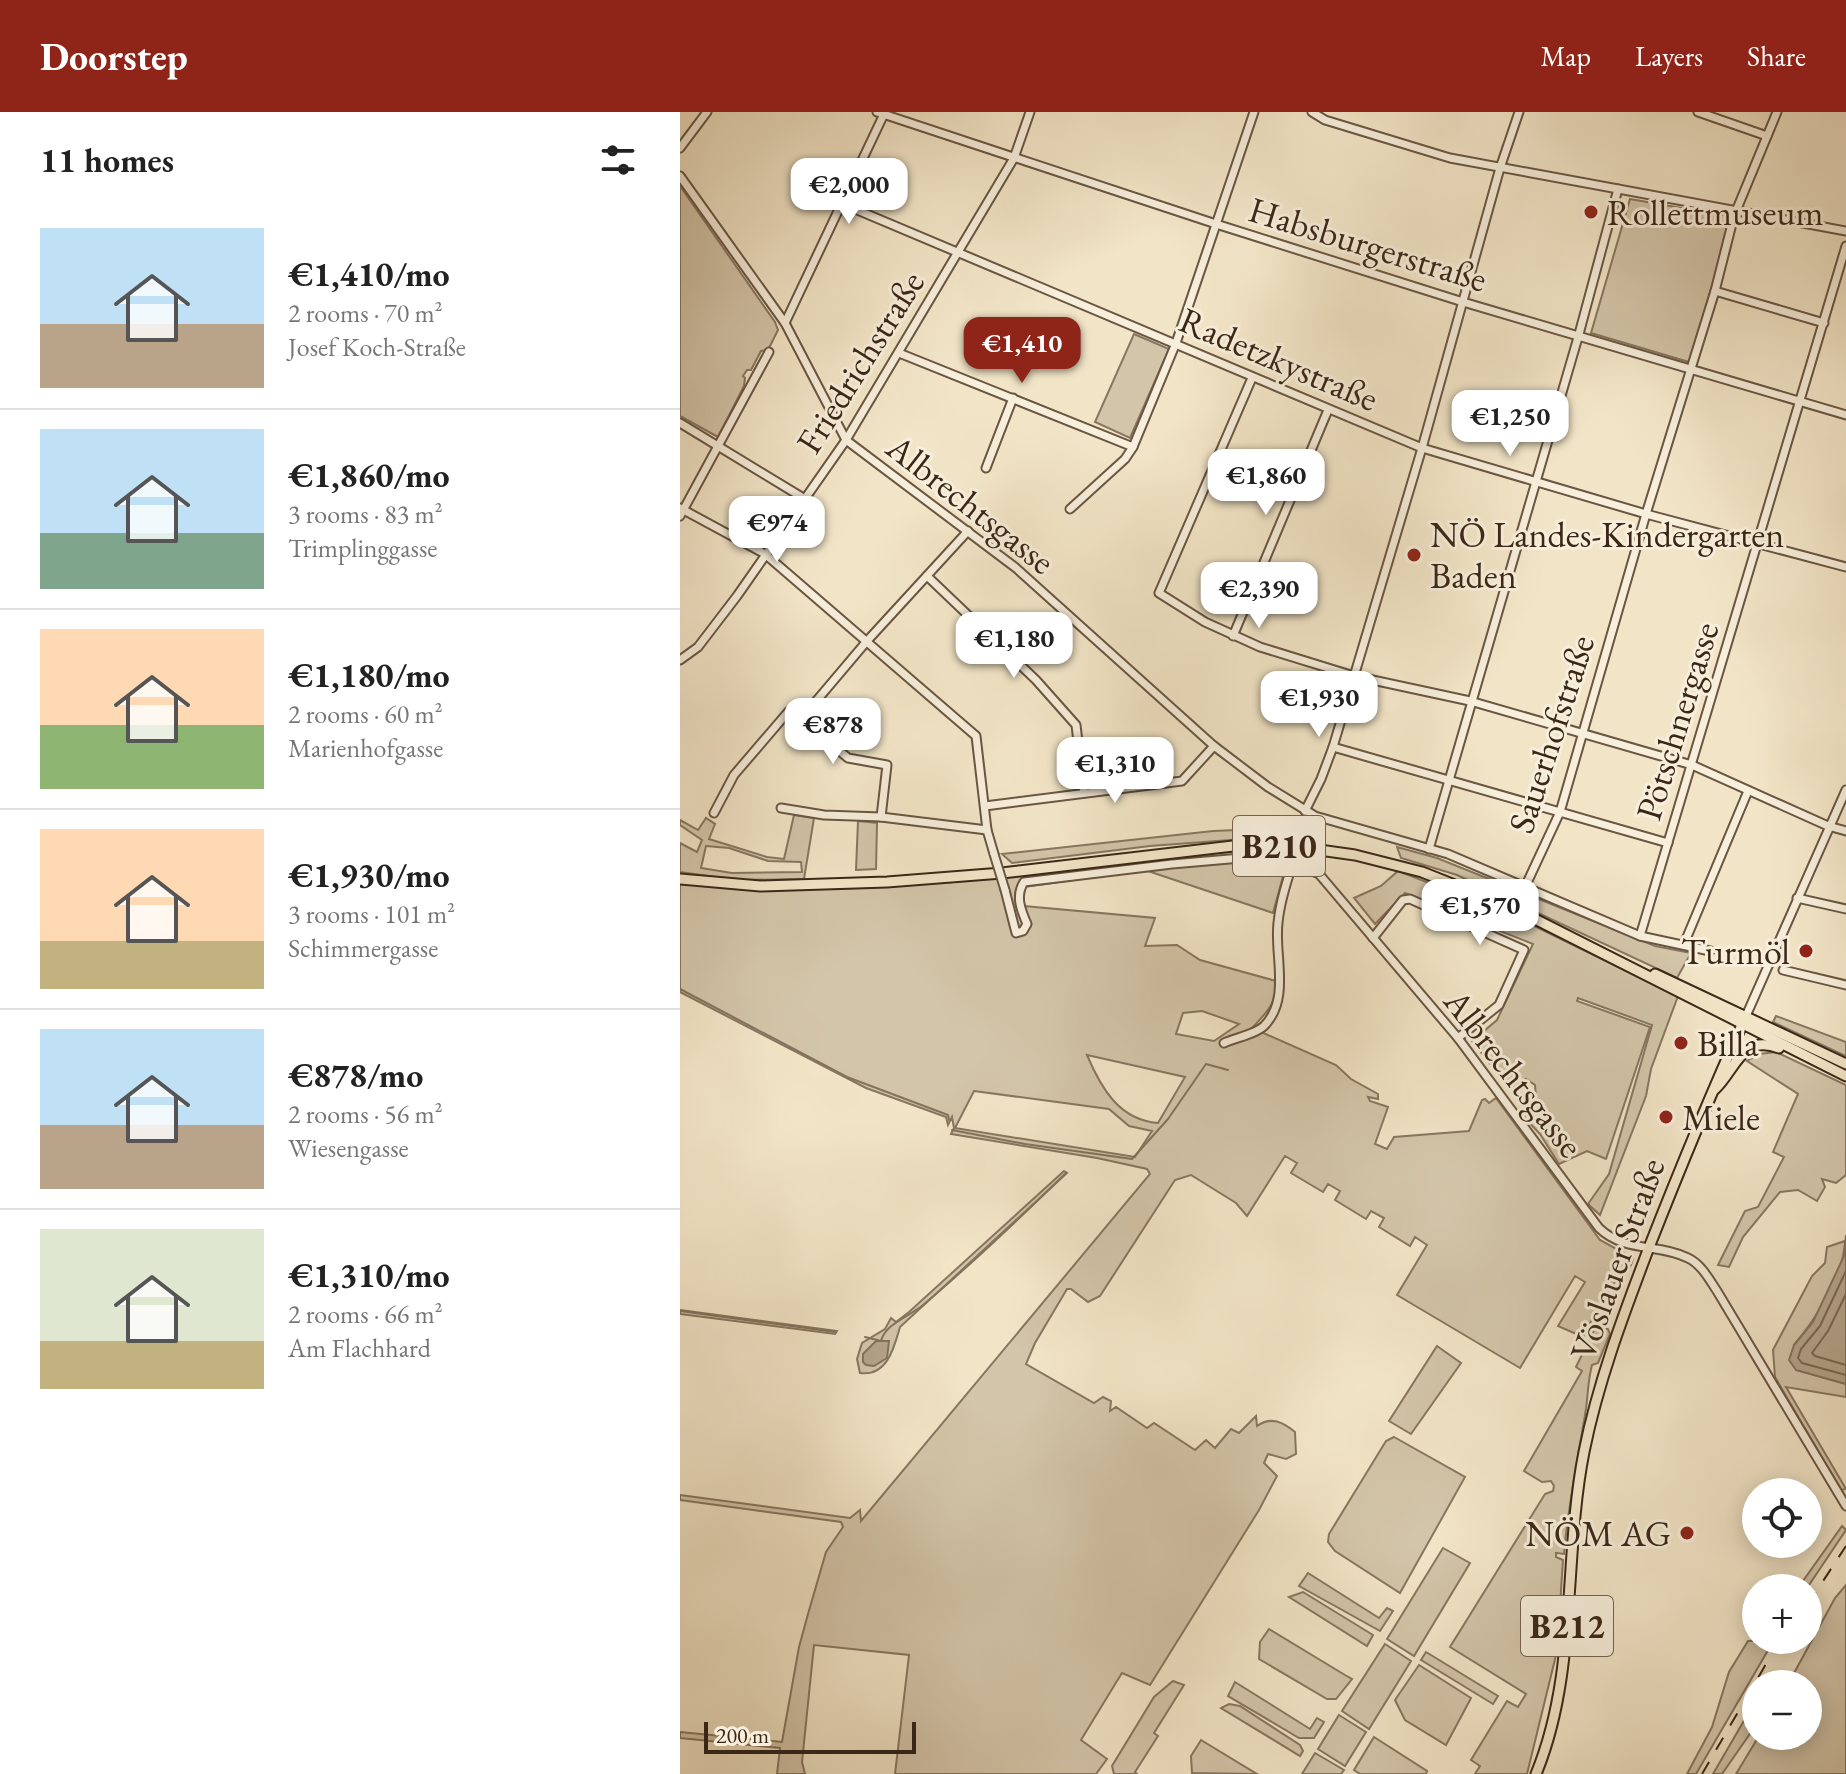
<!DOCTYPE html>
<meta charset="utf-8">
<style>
body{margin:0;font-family:"EB Garamond",serif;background:#f2f2f2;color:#222;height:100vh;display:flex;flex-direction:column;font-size:30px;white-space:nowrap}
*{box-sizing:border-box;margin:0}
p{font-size:26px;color:#767676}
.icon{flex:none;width:44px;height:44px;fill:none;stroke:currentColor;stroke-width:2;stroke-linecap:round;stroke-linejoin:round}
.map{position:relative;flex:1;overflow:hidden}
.sheet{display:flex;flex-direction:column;background:#fff;width:680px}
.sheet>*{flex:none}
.tools{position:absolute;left:1062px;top:1366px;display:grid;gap:16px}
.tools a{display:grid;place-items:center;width:80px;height:80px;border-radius:50%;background:#fff;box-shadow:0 4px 20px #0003;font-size:40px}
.scale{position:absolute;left:24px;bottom:20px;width:212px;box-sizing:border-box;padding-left:8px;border:4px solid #3b2716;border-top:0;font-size:22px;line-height:28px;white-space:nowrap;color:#3b2716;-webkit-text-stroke:6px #f7eedb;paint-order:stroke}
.price{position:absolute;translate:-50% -68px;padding:0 18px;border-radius:16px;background:#fff;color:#222;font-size:26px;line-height:52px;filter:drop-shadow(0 2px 4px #0008)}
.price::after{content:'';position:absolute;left:50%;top:48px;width:24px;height:18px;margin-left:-12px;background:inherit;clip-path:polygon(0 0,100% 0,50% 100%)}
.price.active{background:#8f2418;color:#fff}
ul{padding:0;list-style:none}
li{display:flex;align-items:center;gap:24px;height:200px;padding:0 40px}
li+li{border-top:2px solid #e0e0e0}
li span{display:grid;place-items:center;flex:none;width:224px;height:160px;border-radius:0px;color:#555}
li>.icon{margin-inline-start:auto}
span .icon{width:96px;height:96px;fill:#fffc;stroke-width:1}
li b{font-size:34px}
h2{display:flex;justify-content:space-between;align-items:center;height:96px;padding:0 40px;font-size:34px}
header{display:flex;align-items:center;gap:48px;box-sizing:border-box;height:112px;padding:0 40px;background:#8f2418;color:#fff}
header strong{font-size:38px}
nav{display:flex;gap:44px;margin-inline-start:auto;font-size:28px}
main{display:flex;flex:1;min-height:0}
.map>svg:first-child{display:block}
</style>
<header>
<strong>Doorstep</strong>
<nav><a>Map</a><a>Layers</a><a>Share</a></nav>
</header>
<main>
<section class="sheet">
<h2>11 homes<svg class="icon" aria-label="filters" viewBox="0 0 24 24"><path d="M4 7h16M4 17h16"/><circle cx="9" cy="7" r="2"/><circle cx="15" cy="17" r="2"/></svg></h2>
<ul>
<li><span style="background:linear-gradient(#bfe0f5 60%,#b9a48a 0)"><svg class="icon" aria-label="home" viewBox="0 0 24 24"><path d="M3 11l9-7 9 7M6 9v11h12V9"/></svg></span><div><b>€1,410/mo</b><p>2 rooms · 70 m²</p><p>Josef Koch-Straße</p></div></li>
<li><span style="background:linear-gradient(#bfe0f5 65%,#7fa58c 0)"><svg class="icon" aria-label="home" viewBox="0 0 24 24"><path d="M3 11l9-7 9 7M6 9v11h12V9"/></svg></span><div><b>€1,860/mo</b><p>3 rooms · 83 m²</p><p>Trimplinggasse</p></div></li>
<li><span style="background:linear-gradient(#ffd9b3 60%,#8fb573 0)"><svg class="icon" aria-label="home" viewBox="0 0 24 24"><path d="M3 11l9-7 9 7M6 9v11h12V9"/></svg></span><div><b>€1,180/mo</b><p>2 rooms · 60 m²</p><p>Marienhofgasse</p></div></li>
<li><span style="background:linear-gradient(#ffd9b3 70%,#c2b280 0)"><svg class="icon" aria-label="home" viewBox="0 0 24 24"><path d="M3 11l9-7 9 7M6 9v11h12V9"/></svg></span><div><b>€1,930/mo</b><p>3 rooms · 101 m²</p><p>Schimmergasse</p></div></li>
<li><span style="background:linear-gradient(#bfe0f5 60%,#b9a48a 0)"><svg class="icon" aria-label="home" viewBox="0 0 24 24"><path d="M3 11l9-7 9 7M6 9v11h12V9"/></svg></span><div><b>€878/mo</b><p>2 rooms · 56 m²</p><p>Wiesengasse</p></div></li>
<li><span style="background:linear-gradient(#dfe7d0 70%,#c2b280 0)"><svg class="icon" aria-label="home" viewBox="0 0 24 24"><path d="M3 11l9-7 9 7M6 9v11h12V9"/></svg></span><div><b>€1,310/mo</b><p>2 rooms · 66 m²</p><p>Am Flachhard</p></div></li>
</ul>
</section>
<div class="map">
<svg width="1166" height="1662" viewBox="0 0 1166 1662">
<rect width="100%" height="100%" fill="#f2e5c7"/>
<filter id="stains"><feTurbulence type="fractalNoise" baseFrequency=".0025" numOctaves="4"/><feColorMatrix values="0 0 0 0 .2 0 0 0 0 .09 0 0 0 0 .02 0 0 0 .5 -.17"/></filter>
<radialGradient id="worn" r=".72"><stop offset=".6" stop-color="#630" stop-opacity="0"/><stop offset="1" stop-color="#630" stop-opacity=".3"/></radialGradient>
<g fill="#d3c5a9" stroke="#877660" stroke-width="2" fill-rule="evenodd">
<polygon points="0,74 95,210 98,218 88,238 81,239 71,258 67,258 63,264 65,266 64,274 38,325 0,304"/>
<polygon points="950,87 1053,105 1009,250 911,221"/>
<polygon points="454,222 489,237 450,326 415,310"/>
<path d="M114,703L134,706L124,767L57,768L0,760V731L17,740L22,728L0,713V708L18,718L26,706L35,712L29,727L87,745L104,747ZM26,734L49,736L88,749L121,750L122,760L52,761L21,756Z"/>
<polygon points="606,705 636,713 640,730 564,727 470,734 332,751 322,742 533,719 601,716"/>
<polygon points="178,709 197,711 196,757 176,758"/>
<polygon points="717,735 757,746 975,834 1011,841 997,866 777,763 721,746"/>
<path d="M591,738L641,746L631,755L608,746L593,801L465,758L344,775V794L475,806L465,834L497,833L520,848L596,869C598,891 585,902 572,916L656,953L671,967L698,982V987L688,985L690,989L708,995L695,1032L707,1037L714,1025L789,1019L802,988L805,987L809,991L816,986L920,1128L953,1146C952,1156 946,1159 938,1167C922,1183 914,1205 903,1225L878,1214L905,1170L895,1164L840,1256L717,1183L747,1133L735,1125L730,1134L699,1115L704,1106L691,1099L686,1107L655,1088L660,1079L648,1072L643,1080L611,1061L617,1051L605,1044L567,1104L556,1091L511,1063L495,1068L420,1184L408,1190L391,1177H387L355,1231L346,1252L414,1291L423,1285L431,1289L430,1299L436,1295L467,1316L474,1311L515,1338L526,1328L535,1336L551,1317L559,1321L576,1304L577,1314C591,1304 603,1310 615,1320L616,1342L606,1347L588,1342L584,1351L597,1364L579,1398L470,1573L442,1561L437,1569L401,1628L427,1647L416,1662H215L229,1543L134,1533L122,1650L125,1662H97L100,1636L0,1626V1620L102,1630L119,1535L128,1502L146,1440L163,1415L161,1410L0,1388V1383L170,1406L180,1398L181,1409L470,1062L467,1057L417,1046L271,1022L274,1016L272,1005L268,1013L266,1005L186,976L0,880V772C118,783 236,775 354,762C433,753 512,740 591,738ZM522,899L559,912L534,929L496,922L503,901ZM407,943L505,965L478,1011C439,1008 421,976 407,943ZM294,979L429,997L449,1014L472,1019L455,1045L275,1016Z"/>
<polygon points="718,759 827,801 998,884 971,957 966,984 920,1103 908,1092 929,1062 972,913 898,886 897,889 970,915 926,1047 907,1039 879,1052 860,1022 842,1003 856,986 855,973 846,967 830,977 792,929 817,908 853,832 725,781 695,812 674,786 701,774"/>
<polygon points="1096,904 1166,930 1166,944 1093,910"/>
<polygon points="1096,940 1166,973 1166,1063 1156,1071 1142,1067 1145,1075 1137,1089 1118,1078 1100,1080 1063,1125 1049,1155 1038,1153 1065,1099 1078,1095 1104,1045 1093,1040 1118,982 1067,949 1079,942"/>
<path d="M384,1059L387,1061L220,1215C214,1236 207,1265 180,1261L177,1247L182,1231L205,1217L211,1206L216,1210L229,1200Z"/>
<path d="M1165,1129C1164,1163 1135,1208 1114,1233L1116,1258L1166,1272V1285L1106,1275L1166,1377L1161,1378L1095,1265L1093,1238L1132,1164L1145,1151L1147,1135Z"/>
<polygon points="0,1198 157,1219 155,1222 0,1202"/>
<path d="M921,1215L928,1217L930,1222L918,1251L912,1253C908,1268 908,1282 906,1297C898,1346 888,1393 884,1442L876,1441V1445L883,1448L877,1539L847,1662H795L800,1654L791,1648L827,1589L838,1595L846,1582L770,1535L865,1382L873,1379L874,1374L871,1369L862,1370L844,1359L902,1259L896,1255L914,1218Z"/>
<polygon points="757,1234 781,1251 731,1322 709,1309"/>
<polygon points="714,1325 785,1365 720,1481 655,1439 648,1430 649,1422 706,1329"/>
<polygon points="1162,1414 1166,1418 1127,1476 1118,1476"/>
<polygon points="763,1436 790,1451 734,1544 707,1527"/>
<polygon points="628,1461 699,1506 707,1496 713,1499 700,1519 619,1474"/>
<polygon points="1166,1473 1166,1662 1056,1662 1079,1624 1128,1624 1128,1572 1108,1572 1155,1486"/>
<polygon points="623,1480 693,1523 687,1534 609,1485"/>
<polygon points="589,1517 665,1563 672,1567 656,1587 647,1587 579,1547 580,1530"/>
<polygon points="1094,1528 1016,1662 1007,1662 1032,1615 1049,1560 1068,1529"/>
<polygon points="705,1532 731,1549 689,1617 662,1599"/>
<polygon points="746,1540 818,1584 813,1592 741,1548"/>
<polygon points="739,1553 791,1586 766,1633 725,1608 715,1588"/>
<polygon points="493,1569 504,1573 474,1621 478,1624 455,1660 457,1662 434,1662 432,1654 474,1585"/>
<polygon points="555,1570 630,1617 637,1606 644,1610 634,1626 619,1626 548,1584"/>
<polygon points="1076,1588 1076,1613 1042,1662 1033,1662"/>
<polygon points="549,1592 560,1594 620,1633 623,1639 620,1644 541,1596"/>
<polygon points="659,1603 686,1620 665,1654 638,1637"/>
<polygon points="694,1625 747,1659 746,1662 680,1662 674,1658"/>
<polygon points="521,1628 577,1662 512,1661 511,1644"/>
<polygon points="635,1641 664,1658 661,1662 622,1662"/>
</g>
<g fill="#b4a48b" stroke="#84725c" stroke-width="2">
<polygon points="1166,1123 1166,1272 1116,1258 1109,1248 1114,1233 1133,1210 1164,1144"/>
<polygon points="196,1229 209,1229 207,1246 194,1254 186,1253 183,1250 183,1242"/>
</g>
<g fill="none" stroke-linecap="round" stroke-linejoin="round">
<g stroke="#786650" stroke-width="2">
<polyline points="1166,1159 1140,1214 1121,1237 1118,1246 1122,1251 1166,1263"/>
<polyline points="1166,1182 1148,1219 1132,1241 1135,1244 1166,1253"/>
</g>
<g stroke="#84725c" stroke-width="2">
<polyline points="0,877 167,965 268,1003 269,1008"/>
<polyline points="272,1018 345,1032 452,1047 488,1007 526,952 548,958"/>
<polyline points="0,1199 155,1220"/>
<path d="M185,1225L201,1229C205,1212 230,1204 243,1193C293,1151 339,1107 386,1061"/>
</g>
<defs>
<g id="minor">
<polyline points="197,0 536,112 783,190 1166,303"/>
<polyline points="632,0 645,8 770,46 1166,119"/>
<polyline points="1018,0 1087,24"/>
<polyline points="0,36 27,0"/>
<polyline points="0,64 105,211 166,328 336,456 534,634 588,675 635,704 768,742 960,824 1030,839"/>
<polyline points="163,92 742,336 966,402 1166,455"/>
<polyline points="1035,179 1144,211"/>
<polyline points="105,211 204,2"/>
<polyline points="219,241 453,335"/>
<polyline points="572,266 479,481 525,510 580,535 674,564 790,589 1012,653 1148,714 1166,719"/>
<polyline points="0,311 125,387"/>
<polyline points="306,356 333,286"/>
<polyline points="0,396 85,442 296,624 307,718 314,742"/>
<polyline points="390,397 445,347 453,335 496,231 574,0"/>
<polyline points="0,404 89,240"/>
<polyline points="247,464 356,568 396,613 404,681"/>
<polyline points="553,524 648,298"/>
<polyline points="0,548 18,535 57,484 166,328 334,46 350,0"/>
<polyline points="121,607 168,646 207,653 201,705"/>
<polyline points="653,635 988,731"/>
<polyline points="305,694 502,669 534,634"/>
<polyline points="101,696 144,703 201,705 307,718"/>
<polyline points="625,699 641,667 653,635 742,336 820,56 839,0"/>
<polyline points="34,701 54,663 108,600 121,607 187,529 288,419"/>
<polyline points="749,737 899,222 938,77"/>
<polyline points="846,773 880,700 966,402 1035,179 1054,104 1097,0"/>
<path d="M325,778L336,821L343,819L347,812C341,798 335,784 344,770L492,752L584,744L599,745L639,762L778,926L919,1116C945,1141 978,1131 1008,1146C1021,1152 1029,1167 1037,1179L1166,1394"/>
<polyline points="1117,786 1166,797"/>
<polyline points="960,824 1166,134"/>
<polyline points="693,826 723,788 730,787 844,838 819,893 778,926"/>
<polyline points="1004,832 1068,679"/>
<polyline points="1103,858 1166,873"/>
<polyline points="1066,904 1166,678"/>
<path d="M544,931C555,926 576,922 584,914C611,887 594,843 598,811C600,790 606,771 613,751"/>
</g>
<g id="major">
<polyline points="0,767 80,774 207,770 322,761 553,734 625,736 675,743 742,760 835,797 1166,964"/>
<polyline points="975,862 1166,952"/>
<path d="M1035,977C1056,957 1061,922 1099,936"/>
<path d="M856,1662C898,1560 883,1446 904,1340C918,1270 943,1204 968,1138C999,1059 1031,981 1066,904"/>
</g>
</defs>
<use href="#minor" stroke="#695642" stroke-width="11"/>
<use href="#major" stroke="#3b2716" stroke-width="13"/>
<use href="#minor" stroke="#f7eedb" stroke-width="7"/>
<use href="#major" stroke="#f2e5c7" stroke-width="9"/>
<g stroke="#3b2716" stroke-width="2" stroke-dasharray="14 14" stroke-linecap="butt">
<polyline points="1128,1492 1166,1434"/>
<polyline points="1022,1662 1100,1528"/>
</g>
<defs>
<polyline id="minor-bridge" points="314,742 325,778"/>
</defs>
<use href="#minor-bridge" stroke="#695642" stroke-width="11" stroke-linecap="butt"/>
<use href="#minor-bridge" stroke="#f7eedb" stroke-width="7"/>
</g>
<g fill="#8f2418" stroke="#f7eedb" stroke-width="3">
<circle cx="911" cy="100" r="8"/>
<circle cx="734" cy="443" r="8"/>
<circle cx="1126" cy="839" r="8"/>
<circle cx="1001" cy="931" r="8"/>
<circle cx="986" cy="1005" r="8"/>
<circle cx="1007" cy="1421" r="8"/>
</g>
<g text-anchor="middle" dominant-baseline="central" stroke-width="6" stroke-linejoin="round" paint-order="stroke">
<g fill="#f7eedb" stroke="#736351" stroke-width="2">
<rect x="553" y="704" width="92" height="60" rx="6"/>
<rect x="841" y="1484" width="92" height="60" rx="6"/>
</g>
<g font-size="34" font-weight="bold" fill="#3b2716">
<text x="599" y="734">B210</text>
<text x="887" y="1514">B212</text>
</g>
<g font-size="36" fill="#3b2716" stroke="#f7eedb" text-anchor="start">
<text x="927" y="100">Rollettmuseum</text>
<text x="750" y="422">NÖ Landes-Kindergarten<tspan x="750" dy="41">Baden</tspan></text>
<text x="1110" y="839" text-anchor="end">Turmöl</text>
<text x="1017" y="931">Billa</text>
<text x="1002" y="1005">Miele</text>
<text x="991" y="1421" text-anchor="end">NÖM AG</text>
</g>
<g font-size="36" fill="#3b2716" stroke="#f7eedb">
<text transform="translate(688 132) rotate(17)">Habsburgerstraße</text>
<text transform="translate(599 247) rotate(23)">Radetzkystraße</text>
<text transform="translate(180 250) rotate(-58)">Friedrichstraße</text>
<text transform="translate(291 392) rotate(38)">Albrechtsgasse</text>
<text transform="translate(997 609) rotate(-73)">Pötschnergasse</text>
<text transform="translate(871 622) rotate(-72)">Sauerhofstraße</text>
<text transform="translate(834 961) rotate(52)">Albrechtsgasse</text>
<text transform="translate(937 1147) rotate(-70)">Vöslauer Straße</text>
</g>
</g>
<rect width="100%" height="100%" filter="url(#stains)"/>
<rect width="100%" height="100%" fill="url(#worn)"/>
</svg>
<div class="tools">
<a><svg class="icon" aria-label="locate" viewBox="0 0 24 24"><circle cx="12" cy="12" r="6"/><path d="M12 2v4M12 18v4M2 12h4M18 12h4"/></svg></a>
<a>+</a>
<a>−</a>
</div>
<div class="scale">200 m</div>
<b class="price" style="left:169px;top:114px">€2,000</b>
<b class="price active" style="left:342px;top:273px">€1,410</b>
<b class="price" style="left:830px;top:346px">€1,250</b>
<b class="price" style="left:586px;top:405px">€1,860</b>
<b class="price" style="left:97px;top:452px">€974</b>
<b class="price" style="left:579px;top:518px">€2,390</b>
<b class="price" style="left:334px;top:568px">€1,180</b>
<b class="price" style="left:639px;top:627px">€1,930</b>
<b class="price" style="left:153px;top:654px">€878</b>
<b class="price" style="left:435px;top:693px">€1,310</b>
<b class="price" style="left:800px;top:835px">€1,570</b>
</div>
</main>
